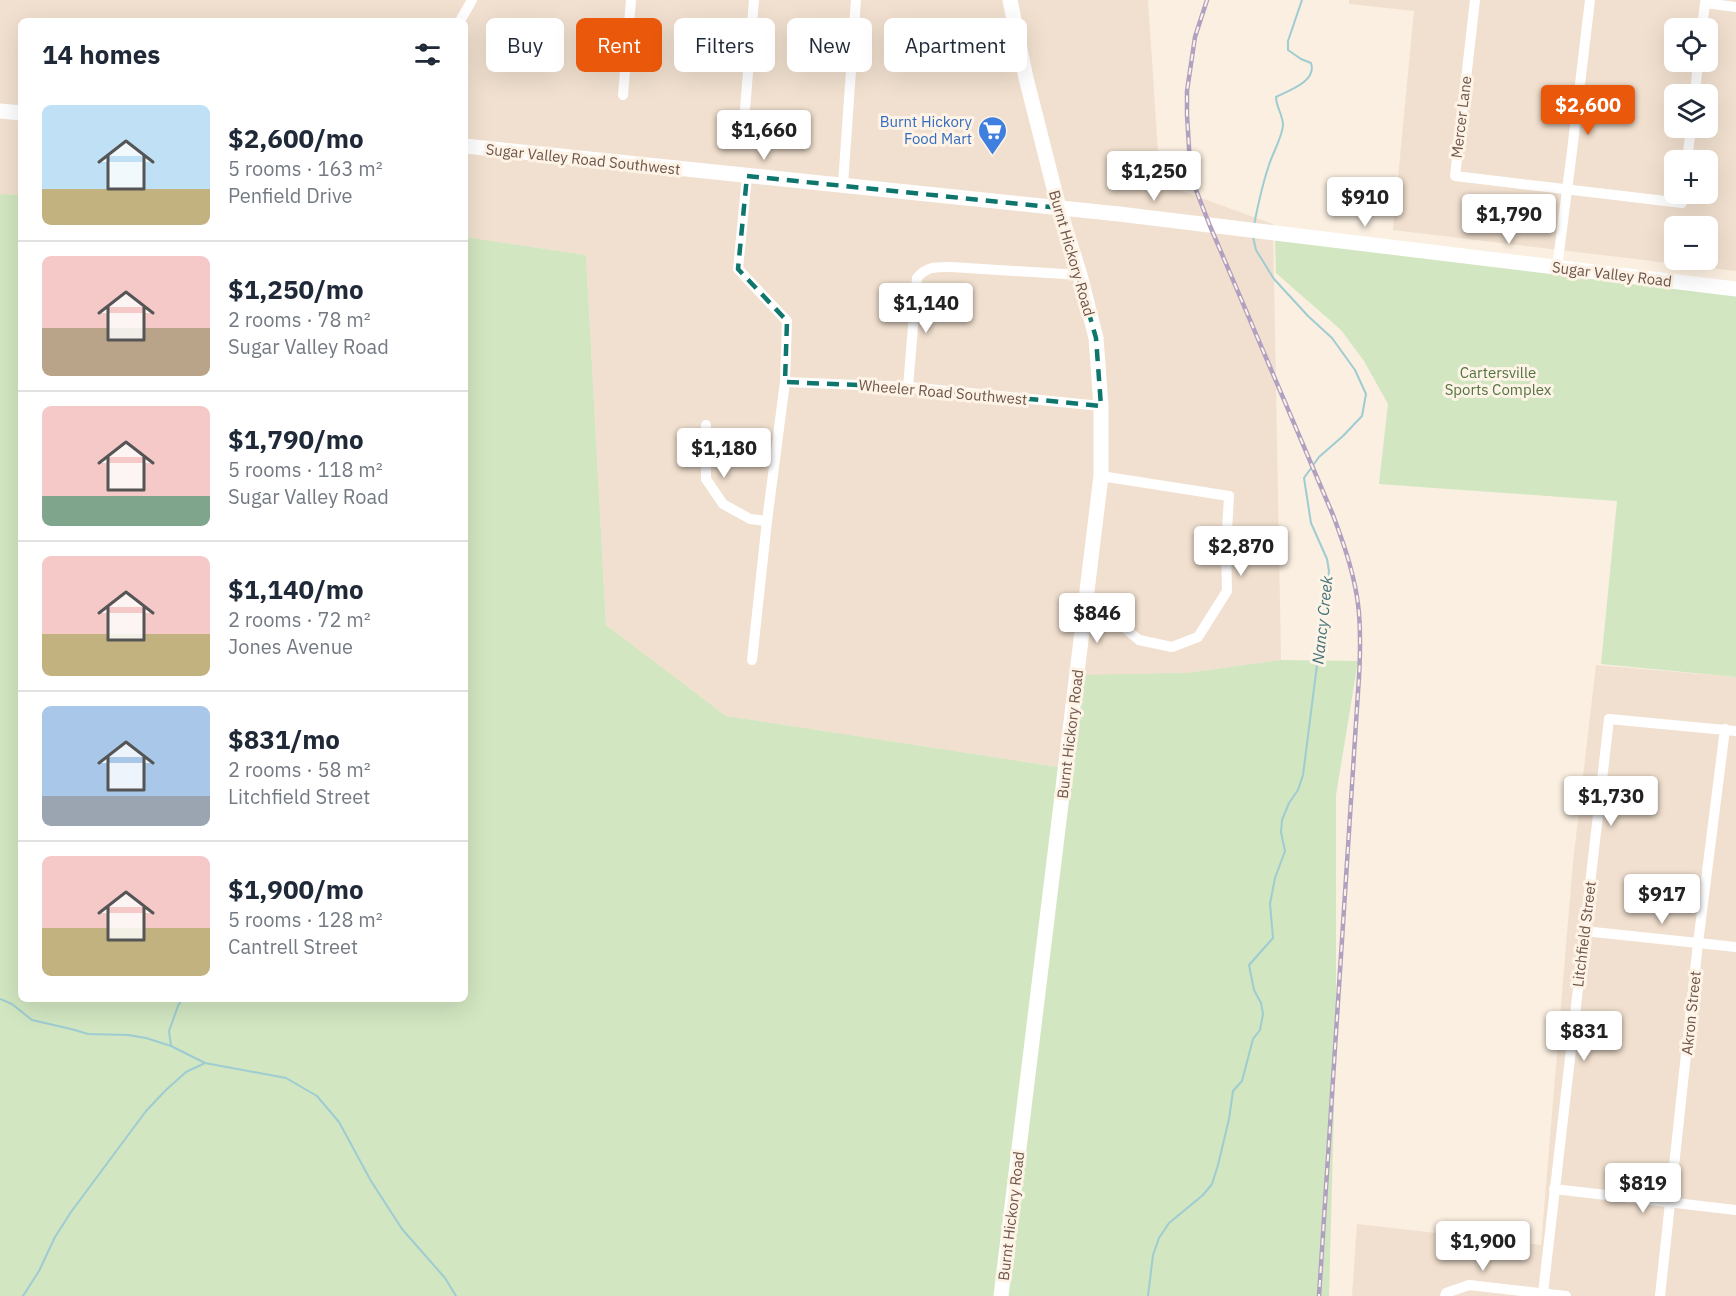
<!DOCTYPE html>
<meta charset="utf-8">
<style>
body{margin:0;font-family:"IBM Plex Sans",sans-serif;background:#f2f2f3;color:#1f2937;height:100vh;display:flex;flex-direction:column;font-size:22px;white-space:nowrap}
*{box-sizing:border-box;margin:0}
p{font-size:20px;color:#747a83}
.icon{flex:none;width:33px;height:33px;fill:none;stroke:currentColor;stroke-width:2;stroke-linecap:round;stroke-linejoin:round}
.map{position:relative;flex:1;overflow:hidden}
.sheet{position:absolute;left:18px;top:18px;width:450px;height:984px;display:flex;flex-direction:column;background:#fff;border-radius:9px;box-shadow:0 6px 24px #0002}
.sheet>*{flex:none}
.banner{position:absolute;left:486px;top:18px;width:570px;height:54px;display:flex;gap:12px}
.buttons{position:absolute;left:1664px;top:18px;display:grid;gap:12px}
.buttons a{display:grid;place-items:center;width:54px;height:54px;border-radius:9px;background:#fff;box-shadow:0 6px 24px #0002;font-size:30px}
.price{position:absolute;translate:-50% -51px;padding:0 14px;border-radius:6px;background:#fff;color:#222;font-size:20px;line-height:39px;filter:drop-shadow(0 2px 3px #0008)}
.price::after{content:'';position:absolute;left:50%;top:36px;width:18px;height:14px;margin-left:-9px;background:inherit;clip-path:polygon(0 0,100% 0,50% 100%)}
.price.active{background:#ea580c;color:#fff}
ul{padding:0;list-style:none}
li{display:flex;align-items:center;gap:18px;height:150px;padding:0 24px}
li+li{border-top:2px solid #e0e1e3}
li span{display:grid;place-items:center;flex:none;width:168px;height:120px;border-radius:9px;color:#555}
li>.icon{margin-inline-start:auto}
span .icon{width:72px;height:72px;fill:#fffc;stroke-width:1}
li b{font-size:26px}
h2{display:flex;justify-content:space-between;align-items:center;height:72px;padding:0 24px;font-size:26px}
.tag{padding:0 21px;border-radius:9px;background:#fff;box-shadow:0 6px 24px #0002;font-size:21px;line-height:54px}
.tag.active{background:#ea580c;color:#fff}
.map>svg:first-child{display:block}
</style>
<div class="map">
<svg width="1736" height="1296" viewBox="0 0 1736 1296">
<rect width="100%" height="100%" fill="#faefe0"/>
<g fill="#f1e0cf" fill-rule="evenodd">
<polygon points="0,0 1148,0 1160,183 1273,224 1281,660 1186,673 1066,768 726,716 606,625 586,255 465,237 465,21 21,21 21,195 0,194"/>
<path d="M1349,0H1736V271L1393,230L1414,11L1349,4ZM1674,28H1707V62H1674ZM1674,94H1707V128H1674ZM1674,160H1707V194H1674ZM1674,226H1707V260H1674Z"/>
<polygon points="1596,665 1736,677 1736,1296 1352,1296 1357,1224 1541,1245 1573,862"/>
</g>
<g fill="#d1e6c1">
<polygon points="0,194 21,195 21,999 465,999 465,237 586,255 606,625 726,716 1065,768 1077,675 1186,673 1281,660 1358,661 1336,795 1336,1031 1329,1296 0,1296"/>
<polygon points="1275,240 1736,296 1736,677 1601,664 1617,501 1379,484 1388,404 1364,361 1341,330 1276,273"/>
</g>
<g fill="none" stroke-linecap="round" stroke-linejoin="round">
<g stroke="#9eccd2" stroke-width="2">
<path d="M1254,225C1258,205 1262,185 1269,165C1273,152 1282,138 1283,125C1283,115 1276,107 1276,97C1290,90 1317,81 1311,63L1301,59L1288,50V41L1302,0"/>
<polyline points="0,999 12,1004 32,1020 71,1029 88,1034 128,1035 146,1038 171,1046 205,1063 286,1078 317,1096 339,1122 371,1181 402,1229 445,1278 456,1296"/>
<polyline points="171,1046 169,1031 178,1006 182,999"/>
<polyline points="23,1296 39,1271 55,1237 71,1212 146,1111 166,1090 186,1072 205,1063"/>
<polyline points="1148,1296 1153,1255 1159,1238 1169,1223 1203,1195 1212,1184 1218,1165 1229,1119 1233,1091 1242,1081 1253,1039 1260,1030 1263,1014 1261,1003 1254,990 1249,965 1273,938 1270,904 1275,878 1285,851 1281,832 1282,820 1289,803 1298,790 1303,775 1329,571 1327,559 1311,523 1304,478 1319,457 1343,436 1362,416 1366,394 1355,370 1332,338 1308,316 1274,279 1256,250 1253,237"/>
</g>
<g stroke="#fff" stroke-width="10">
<polyline points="1475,0 1455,176 1682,203 1683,194"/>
<polyline points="460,21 472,0"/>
<polyline points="1702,28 1705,3 1736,7"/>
<polyline points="1695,94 1698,62"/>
<polyline points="623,95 631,0"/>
<polyline points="745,109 754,0"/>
<polyline points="1687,160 1691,128"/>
<polyline points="747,176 738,269 787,321 785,382 767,521 752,660"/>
<polyline points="843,184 856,0"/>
<polyline points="1557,268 1572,151 1590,0"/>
<polyline points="785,382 908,387 1101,406"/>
<path d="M908,387L917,278C927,266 936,267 951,267L1080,275"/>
<polyline points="706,425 706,479 723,504 750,519 767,521"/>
<polyline points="1087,596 1139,640 1172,647 1198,637 1227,591 1226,548 1229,496 1101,476"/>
<polyline points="1584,931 1736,947"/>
<polyline points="1554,1189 1736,1210"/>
<polyline points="1543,1293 1609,719 1736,731"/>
<polyline points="1445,1296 1446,1293 1469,1285 1566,1296"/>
<polyline points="1660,1296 1698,943 1725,729"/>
</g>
<g stroke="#fff" stroke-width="15">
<polyline points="0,111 21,113"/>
<polyline points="465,146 1119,214 1736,289"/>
<polyline points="1001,1296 1101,476 1101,406 1096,338 1080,275 1059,208 1026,78 1010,0"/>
</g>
<defs>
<path id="rail" d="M1207,0L1195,37L1187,91V115L1190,164L1196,190L1210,226L1333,515C1345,547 1356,579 1359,613C1361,640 1360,666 1358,692L1319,1296"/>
</defs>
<use href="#rail" stroke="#b1a1c1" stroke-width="4.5"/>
<use href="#rail" stroke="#fdf3e6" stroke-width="2" stroke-dasharray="7" stroke-linecap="butt"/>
</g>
<path fill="none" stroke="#0f766e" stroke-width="4.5" stroke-dasharray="12 8" stroke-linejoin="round" d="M747,176L1059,208L1096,338L1101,406L908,387L785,382L787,321L738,269Z"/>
<defs>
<symbol id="supermarket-pin" viewBox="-11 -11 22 30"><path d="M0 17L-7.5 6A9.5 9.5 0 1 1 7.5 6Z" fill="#3f7fe0" stroke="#fdf3e6"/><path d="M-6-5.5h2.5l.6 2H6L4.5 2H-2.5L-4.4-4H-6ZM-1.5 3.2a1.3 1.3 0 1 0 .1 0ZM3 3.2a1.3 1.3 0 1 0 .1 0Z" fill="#fff"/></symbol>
</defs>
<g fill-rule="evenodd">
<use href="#supermarket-pin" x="976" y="114" width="33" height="45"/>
</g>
<g text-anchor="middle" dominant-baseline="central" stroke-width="6" stroke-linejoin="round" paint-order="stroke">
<g font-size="15" fill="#6f554a" stroke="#fdf3e6">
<text transform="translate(1461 117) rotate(-83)">Mercer Lane</text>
<text transform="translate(583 159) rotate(6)">Sugar Valley Road Southwest</text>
<text transform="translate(1072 253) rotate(74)">Burnt Hickory Road</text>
<text transform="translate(1612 274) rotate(7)">Sugar Valley Road</text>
<text transform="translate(943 392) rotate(5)">Wheeler Road Southwest</text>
<text transform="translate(1070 734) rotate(-83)">Burnt Hickory Road</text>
<text transform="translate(1584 934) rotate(-83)">Litchfield Street</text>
<text transform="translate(1691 1013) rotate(-84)">Akron Street</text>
<text transform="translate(1011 1216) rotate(-83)">Burnt Hickory Road</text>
</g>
<g font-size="15" fill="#366cbe" stroke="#fdf3e6" text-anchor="end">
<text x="972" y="121">Burnt Hickory<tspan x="972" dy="17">Food Mart</tspan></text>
</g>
<g font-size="15" fill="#537442" stroke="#fdf3e6">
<text x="1498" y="372">Cartersville<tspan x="1498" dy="17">Sports Complex</tspan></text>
</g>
<g font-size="16" font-style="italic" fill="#43737b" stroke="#fdf3e6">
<text transform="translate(1322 620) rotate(-84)">Nancy Creek</text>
</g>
</g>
</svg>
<div class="buttons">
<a><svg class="icon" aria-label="locate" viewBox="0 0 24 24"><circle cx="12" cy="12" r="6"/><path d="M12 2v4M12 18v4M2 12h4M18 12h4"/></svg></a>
<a><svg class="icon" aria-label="layers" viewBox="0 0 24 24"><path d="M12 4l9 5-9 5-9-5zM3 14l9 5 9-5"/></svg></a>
<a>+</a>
<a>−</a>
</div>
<b class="price active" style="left:1588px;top:136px">$2,600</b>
<b class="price" style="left:764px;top:161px">$1,660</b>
<b class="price" style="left:1154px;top:202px">$1,250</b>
<b class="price" style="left:1365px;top:228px">$910</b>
<b class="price" style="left:1509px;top:245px">$1,790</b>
<b class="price" style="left:926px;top:334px">$1,140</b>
<b class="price" style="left:724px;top:479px">$1,180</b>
<b class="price" style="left:1241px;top:577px">$2,870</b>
<b class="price" style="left:1097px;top:644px">$846</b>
<b class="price" style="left:1611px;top:827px">$1,730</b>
<b class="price" style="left:1662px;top:925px">$917</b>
<b class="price" style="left:1584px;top:1062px">$831</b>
<b class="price" style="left:1643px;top:1214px">$819</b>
<b class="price" style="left:1483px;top:1272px">$1,900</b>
<div class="banner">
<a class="tag">Buy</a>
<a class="tag active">Rent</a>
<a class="tag">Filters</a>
<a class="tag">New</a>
<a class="tag">Apartment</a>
</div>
<section class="sheet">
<h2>14 homes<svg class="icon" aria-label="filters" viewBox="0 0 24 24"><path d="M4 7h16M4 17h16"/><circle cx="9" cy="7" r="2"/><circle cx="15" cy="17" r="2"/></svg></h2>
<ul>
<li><span style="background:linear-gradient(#bfe0f5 70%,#c2b280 0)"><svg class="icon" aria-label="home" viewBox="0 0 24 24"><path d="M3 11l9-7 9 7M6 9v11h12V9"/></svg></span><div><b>$2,600/mo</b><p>5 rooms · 163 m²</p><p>Penfield Drive</p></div></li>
<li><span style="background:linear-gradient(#f6c9c9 60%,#b9a48a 0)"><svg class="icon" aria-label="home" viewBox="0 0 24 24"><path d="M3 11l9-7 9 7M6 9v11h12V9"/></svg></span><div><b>$1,250/mo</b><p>2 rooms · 78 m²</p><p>Sugar Valley Road</p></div></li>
<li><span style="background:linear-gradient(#f6c9c9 75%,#7fa58c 0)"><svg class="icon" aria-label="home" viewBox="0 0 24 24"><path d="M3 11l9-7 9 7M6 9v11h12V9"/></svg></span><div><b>$1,790/mo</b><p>5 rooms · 118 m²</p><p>Sugar Valley Road</p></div></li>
<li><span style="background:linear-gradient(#f6c9c9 65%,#c2b280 0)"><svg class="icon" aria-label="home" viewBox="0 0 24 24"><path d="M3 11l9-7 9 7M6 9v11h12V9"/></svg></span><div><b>$1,140/mo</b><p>2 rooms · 72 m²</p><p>Jones Avenue</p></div></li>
<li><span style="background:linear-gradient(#a9c7e8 75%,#9aa5b1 0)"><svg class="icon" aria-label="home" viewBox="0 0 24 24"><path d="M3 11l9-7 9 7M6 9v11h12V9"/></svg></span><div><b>$831/mo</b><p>2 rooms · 58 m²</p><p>Litchfield Street</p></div></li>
<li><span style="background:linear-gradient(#f6c9c9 60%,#c2b280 0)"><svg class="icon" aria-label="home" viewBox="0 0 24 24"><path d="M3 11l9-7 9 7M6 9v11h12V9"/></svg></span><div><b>$1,900/mo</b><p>5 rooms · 128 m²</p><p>Cantrell Street</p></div></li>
</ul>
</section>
</div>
